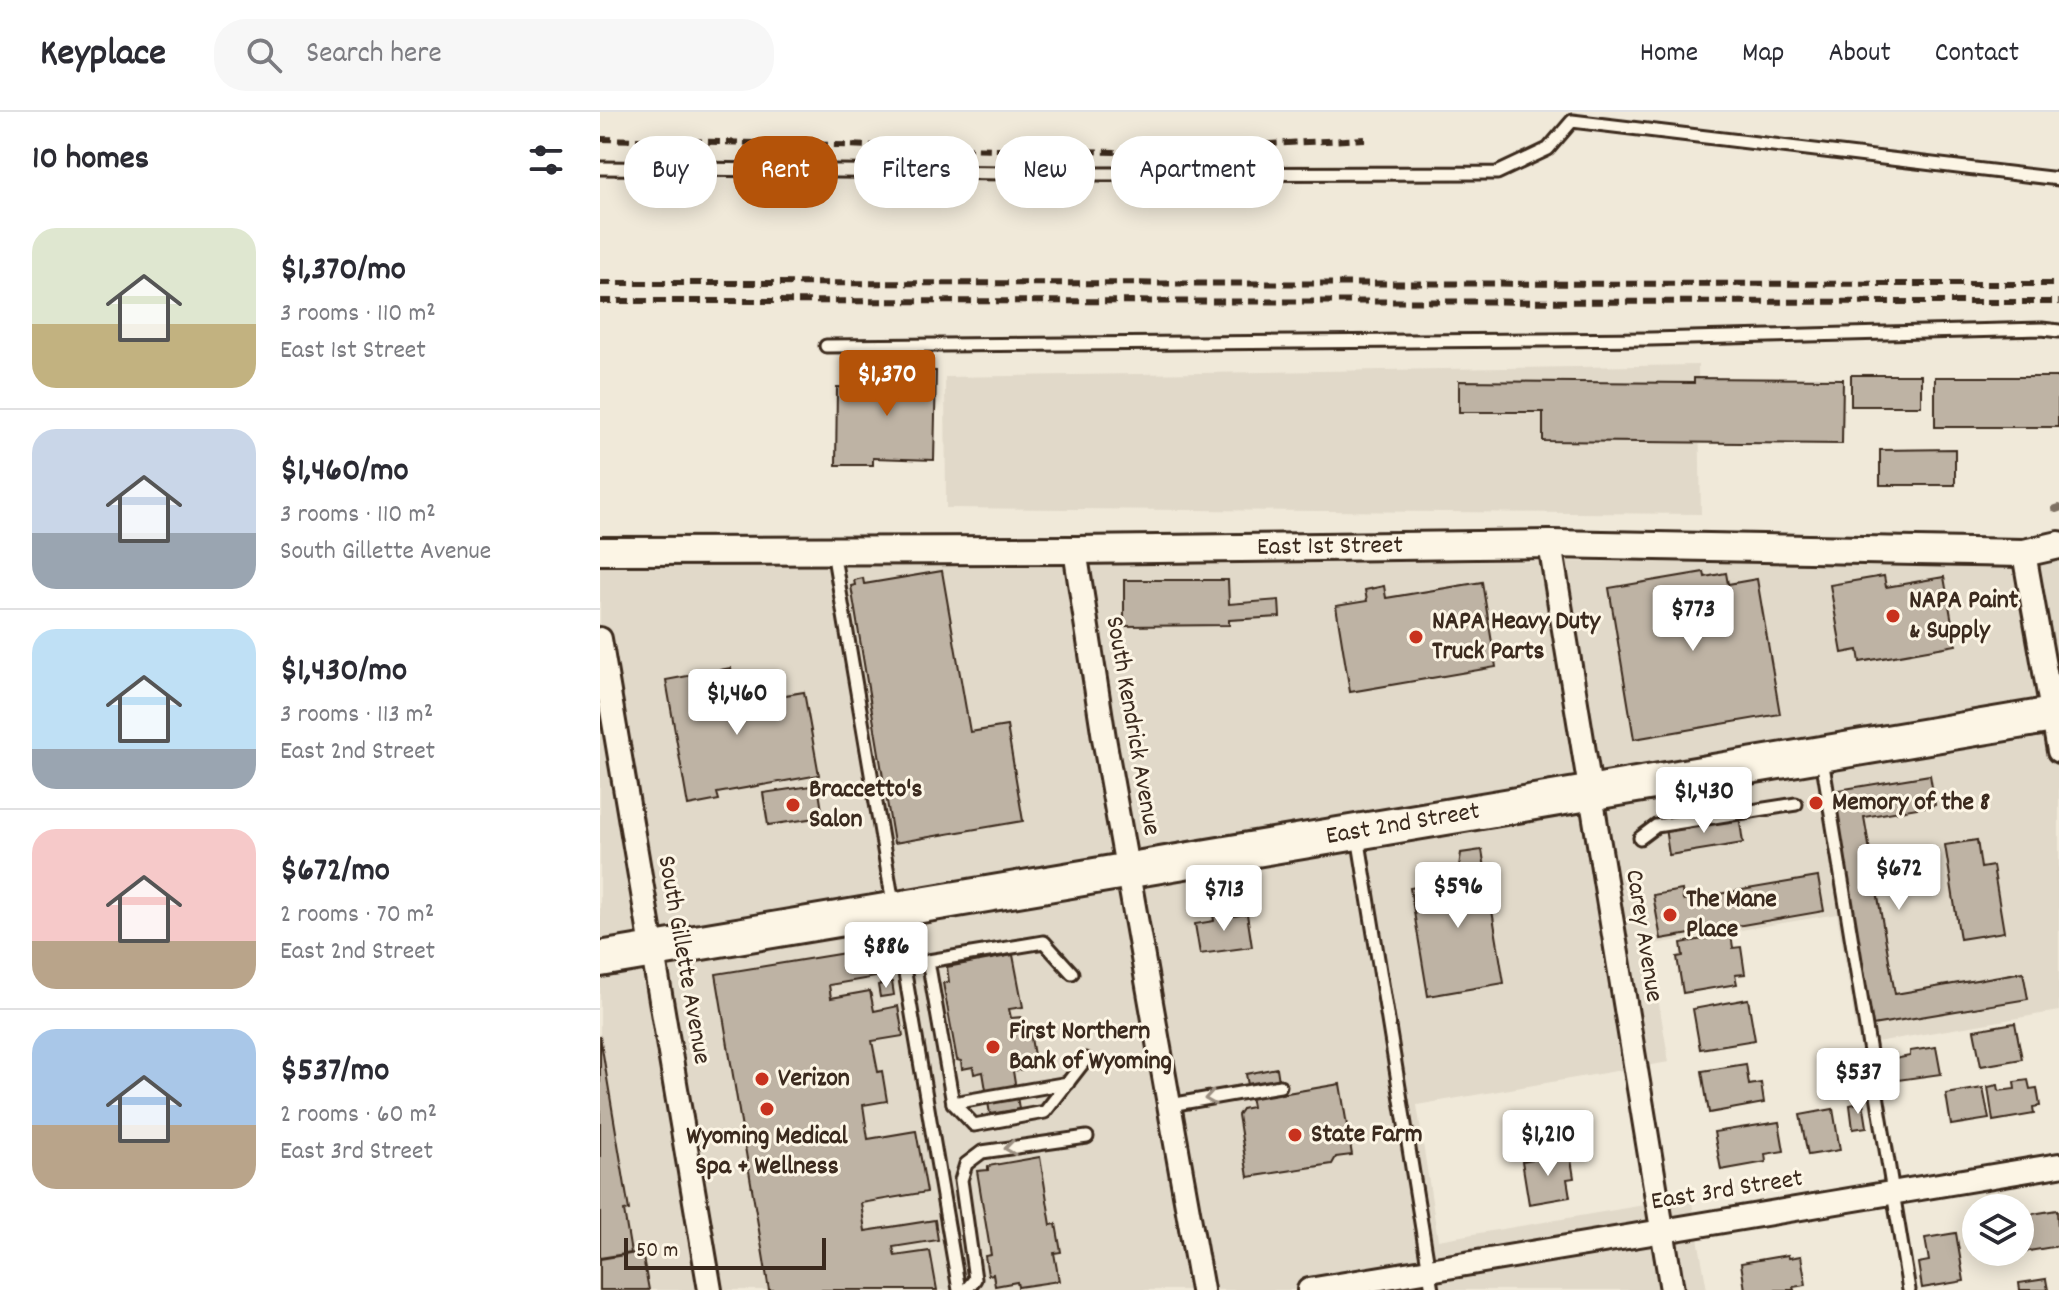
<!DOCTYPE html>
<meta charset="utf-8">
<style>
body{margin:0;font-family:Dekko,sans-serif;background:#f7f7f7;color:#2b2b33;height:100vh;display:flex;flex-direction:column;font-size:30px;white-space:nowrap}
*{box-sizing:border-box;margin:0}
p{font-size:26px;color:#7c7c81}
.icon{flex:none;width:44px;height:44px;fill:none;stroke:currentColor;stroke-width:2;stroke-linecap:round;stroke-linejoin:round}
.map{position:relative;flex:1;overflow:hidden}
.side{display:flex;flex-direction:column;background:#fff;width:600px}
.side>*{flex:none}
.banner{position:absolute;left:24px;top:24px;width:760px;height:72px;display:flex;gap:16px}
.buttons{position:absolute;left:1362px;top:1082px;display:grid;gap:16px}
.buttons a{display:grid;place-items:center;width:72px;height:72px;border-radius:50%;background:#fff;box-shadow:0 4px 20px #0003;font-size:40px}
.scale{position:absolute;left:24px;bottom:20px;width:202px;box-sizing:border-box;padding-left:8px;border:4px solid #3b2a1e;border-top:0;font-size:22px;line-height:28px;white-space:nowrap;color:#3b2a1e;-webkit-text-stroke:6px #fcf5e5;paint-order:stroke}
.price{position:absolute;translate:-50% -68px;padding:0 18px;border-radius:8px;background:#fff;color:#222;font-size:26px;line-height:52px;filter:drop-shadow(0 2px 4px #0008)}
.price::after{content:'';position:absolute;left:50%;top:48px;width:24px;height:18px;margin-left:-12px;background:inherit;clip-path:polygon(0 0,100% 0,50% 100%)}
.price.on{background:#b45309;color:#fff}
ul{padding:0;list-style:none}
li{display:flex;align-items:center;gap:24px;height:200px;padding:0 32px}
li+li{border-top:2px solid #e1e1e2}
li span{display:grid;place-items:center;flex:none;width:224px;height:160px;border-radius:24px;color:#555}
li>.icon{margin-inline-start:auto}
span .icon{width:96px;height:96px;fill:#fffc;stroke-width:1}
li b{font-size:34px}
h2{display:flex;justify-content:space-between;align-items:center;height:96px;padding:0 32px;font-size:34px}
.chip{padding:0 28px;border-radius:32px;background:#fff;box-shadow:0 4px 20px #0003;font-size:28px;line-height:72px}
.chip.on{background:#b45309;color:#fff}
header{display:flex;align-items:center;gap:48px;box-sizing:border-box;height:112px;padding:0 40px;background:#fff;border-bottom:2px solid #e1e1e2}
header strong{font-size:38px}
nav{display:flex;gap:44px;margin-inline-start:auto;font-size:28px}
.search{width:560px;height:72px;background:#f7f7f7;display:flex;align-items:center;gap:20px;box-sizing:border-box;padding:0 28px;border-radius:32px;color:#7c7c81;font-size:30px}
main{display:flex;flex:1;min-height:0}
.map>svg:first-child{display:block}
</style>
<header>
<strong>Keyplace</strong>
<div class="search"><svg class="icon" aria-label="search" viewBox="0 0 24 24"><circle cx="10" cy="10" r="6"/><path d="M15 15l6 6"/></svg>Search here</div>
<nav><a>Home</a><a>Map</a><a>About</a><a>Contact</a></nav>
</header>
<main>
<section class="side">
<h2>10 homes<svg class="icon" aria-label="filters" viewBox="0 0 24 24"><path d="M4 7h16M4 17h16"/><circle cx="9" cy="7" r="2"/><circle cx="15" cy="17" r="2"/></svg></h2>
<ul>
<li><span style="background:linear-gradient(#dfe7d0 60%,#c2b280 0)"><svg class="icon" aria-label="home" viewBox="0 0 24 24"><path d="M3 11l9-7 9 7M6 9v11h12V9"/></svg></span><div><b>$1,370/mo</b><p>3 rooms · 110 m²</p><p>East 1st Street</p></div></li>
<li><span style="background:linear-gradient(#c9d6e8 65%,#9aa5b1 0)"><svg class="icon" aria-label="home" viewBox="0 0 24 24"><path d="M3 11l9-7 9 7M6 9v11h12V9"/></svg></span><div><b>$1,460/mo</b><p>3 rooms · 110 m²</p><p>South Gillette Avenue</p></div></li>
<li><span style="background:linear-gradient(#bfe0f5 75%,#9aa5b1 0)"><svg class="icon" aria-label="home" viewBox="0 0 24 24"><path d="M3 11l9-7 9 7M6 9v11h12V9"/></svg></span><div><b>$1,430/mo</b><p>3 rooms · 113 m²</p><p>East 2nd Street</p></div></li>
<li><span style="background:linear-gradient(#f6c9c9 70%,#b9a48a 0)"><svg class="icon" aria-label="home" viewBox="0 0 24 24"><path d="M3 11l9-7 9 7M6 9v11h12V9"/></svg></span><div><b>$672/mo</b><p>2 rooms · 70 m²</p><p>East 2nd Street</p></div></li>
<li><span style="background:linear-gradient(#a9c7e8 60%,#b9a48a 0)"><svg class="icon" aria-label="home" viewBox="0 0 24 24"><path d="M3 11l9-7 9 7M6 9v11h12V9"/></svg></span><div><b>$537/mo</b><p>2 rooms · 60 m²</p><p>East 3rd Street</p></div></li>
</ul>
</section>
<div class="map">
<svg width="1459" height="1178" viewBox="0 0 1459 1178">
<rect width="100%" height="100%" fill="#f0e9d9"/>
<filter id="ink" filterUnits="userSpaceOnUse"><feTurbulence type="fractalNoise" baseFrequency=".0125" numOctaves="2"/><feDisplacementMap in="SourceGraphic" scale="16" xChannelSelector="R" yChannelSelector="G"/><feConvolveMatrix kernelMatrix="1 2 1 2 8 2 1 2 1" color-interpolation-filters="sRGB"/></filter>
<g filter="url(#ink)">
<g fill="#e1d9c9">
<polygon points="1098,253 1101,402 346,396 345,265"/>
<polygon points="434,449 1459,450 1459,899 1259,933 1237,802 1049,833 1069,950 817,993 838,1128 1091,1085 1107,1178 0,1178 0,453"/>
</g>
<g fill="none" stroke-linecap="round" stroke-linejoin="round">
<polyline stroke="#7e7163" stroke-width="8" points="1456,397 1459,396"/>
</g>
<g fill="#beb3a4" stroke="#3b2a1e" stroke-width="2">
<polygon points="271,257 336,259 334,348 273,346 273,353 236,353 237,275 271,276"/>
<rect x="1251" y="263" width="70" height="31"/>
<rect x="1335" y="265" width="123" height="50"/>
<polygon points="1094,266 1243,267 1242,332 943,329 943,300 859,300 859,269 1094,271"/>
<polygon points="1355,337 1355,373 1280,373 1280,338"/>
<polygon points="342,459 370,620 407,614 423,709 294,731 251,474 255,473 254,468 263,466 264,472"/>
<polygon points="1104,460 1105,465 1126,461 1128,472 1157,467 1180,602 1034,627 1009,476"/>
<polygon points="1284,464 1286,475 1344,465 1356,533 1260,550 1258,538 1242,541 1230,473"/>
<polygon points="524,468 628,468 629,492 679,488 680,505 629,508 629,513 524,514"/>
<polygon points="882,470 896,555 750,580 736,494 767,489 765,478 784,474 786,486"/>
<polygon points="131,556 137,591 204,580 219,663 117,681 119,688 88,694 66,568"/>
<polygon points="1330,663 1335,693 1264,705 1295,882 1423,860 1428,887 1272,913 1232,679"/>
<polygon points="218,673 223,705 168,713 163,681"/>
<polygon points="1139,703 1143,731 1069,743 1065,716"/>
<polygon points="1377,728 1381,756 1393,754 1404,820 1360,827 1345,733"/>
<polygon points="882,738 904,871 828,884 810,776 857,768 861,741"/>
<polygon points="1218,765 1224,799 1061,827 1053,783 1082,778 1083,788"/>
<polygon points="633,799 633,804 647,802 652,835 600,842 595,812 614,809 613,802"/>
<polygon points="1131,822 1133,836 1141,835 1145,862 1135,863 1137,872 1083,881 1077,845 1083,844 1081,831"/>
<polygon points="288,834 293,862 229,873 231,886 270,879 274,899 298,894 303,924 272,929 278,960 282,959 287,989 263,993 268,1027 316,1019 327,1080 261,1091 265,1119 335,1108 338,1128 293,1135 295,1144 330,1139 337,1178 169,1178 116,862"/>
<polygon points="413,843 423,895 409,897 411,906 421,905 424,921 430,920 436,955 413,959 419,997 390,1002 383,960 374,962 373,955 362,957 361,949 357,948 343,871 349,870 347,855"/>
<polygon points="292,870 294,883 280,885 278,873"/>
<polygon points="1148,887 1155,928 1100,937 1093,897"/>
<polygon points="1415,911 1422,947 1381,954 1374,918"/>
<polygon points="0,924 29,1098 24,1099 31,1141 0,1146"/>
<polygon points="1336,935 1341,962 1291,969 1286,953 1290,952 1289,948 1310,944 1310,939"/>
<polygon points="1146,952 1149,973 1161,971 1164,991 1109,1001 1102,959"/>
<polygon points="677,956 681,982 740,972 752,1043 736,1045 732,1052 648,1065 638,1003 642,997 652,995 646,962"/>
<polygon points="1428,968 1430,977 1437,976 1440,994 1433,995 1434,1002 1393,1009 1388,975 1398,973 1399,979 1415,977 1414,970"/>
<polygon points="1383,976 1389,1007 1351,1013 1346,982"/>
<polygon points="1263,990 1267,1015 1253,1017 1250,993"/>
<polygon points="1233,997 1240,1038 1208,1043 1200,1003"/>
<polygon points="1179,1010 1184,1039 1165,1042 1166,1050 1121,1058 1114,1020"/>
<polygon points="970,1041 974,1066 967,1067 970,1085 929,1092 922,1049"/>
<polygon points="440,1045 451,1113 456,1112 461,1140 454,1141 459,1169 418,1175 417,1170 395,1174 393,1162 388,1163 385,1144 391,1143 377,1059 388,1058 388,1054"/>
<polygon points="1457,1098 1459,1134 1405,1143 1405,1140 1420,1140 1420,1104"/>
<polygon points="1356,1121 1364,1169 1322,1176 1318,1151 1329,1149 1325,1126"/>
<polygon points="42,1140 49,1178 0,1178 0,1147"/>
<polygon points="1188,1143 1189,1146 1201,1144 1206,1173 1193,1175 1194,1178 1145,1178 1141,1151"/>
<polygon points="1446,1167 1448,1178 1420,1178 1419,1171"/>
</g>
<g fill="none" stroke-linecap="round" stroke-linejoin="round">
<defs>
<g id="service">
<polyline points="0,56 489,62 897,61 948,37 972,9 1459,67"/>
<polyline points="226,234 1050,227 1442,217 1459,219"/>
<polyline points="233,439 359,1178"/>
<polyline points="1222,647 1309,1178"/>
<polyline points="758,724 832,1178"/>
<polyline points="1040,726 1056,714 1196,692"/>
<polyline points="472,861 444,830 328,849 353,991 374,1013 445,1000 486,947"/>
<polyline points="353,991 468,971"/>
<polyline points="570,993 680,974"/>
<polyline points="366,1178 375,1167 361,1068 366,1052 382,1040 487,1025"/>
</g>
<g id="minor">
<polyline points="950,432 1072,1178"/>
<polyline points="475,438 504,626 602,1178"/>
<polyline points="1424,441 1459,639"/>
<polyline points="0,527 110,1178"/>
<polyline points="709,1178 1459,1053"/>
</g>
<g id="tertiary">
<path id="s1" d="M0,439L475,438L950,432L1424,441L1459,433"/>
</g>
<g id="primary">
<path id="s2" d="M0,847L1459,602"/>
</g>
</defs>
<use href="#service" stroke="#3b2a1e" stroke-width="17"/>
<use href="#minor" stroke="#3b2a1e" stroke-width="28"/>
<use href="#tertiary" stroke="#3b2a1e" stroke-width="32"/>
<use href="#primary" stroke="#3b2a1e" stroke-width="40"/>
<use href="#service" stroke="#fcf5e5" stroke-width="11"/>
<use href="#minor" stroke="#fcf5e5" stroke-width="22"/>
<use href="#tertiary" stroke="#fcf5e5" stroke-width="26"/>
<use href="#primary" stroke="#fcf5e5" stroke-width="34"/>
<g stroke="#3b2a1e" stroke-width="6" stroke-dasharray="12 6" stroke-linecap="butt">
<polyline points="0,27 515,40 765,27"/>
<polyline points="0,171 1459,172"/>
<polyline points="0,189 1459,190"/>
</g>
</g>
<defs><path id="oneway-chevron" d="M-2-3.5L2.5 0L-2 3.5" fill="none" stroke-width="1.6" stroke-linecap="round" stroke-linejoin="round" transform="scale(2)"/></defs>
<g stroke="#9c9082">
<use href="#oneway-chevron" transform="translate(610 986) rotate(171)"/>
<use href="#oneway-chevron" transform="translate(410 1036) rotate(172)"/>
</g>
</g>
<g fill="#c8321e" stroke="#fcf5e5" stroke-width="3">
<circle cx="1293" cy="504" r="8"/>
<circle cx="816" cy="525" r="8"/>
<circle cx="1216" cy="691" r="8"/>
<circle cx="193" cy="693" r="8"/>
<circle cx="1070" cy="803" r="8"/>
<circle cx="393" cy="935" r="8"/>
<circle cx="162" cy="967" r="8"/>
<circle cx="167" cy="997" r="8"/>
<circle cx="695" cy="1023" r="8"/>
</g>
<g text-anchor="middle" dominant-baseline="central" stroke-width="6" stroke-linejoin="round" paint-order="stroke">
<g font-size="26" fill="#3b2a1e" stroke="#fcf5e5">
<text stroke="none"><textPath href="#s1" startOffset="730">East 1st Street</textPath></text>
<text transform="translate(532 614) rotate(80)">South Kendrick Avenue</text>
<text stroke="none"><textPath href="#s2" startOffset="814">East 2nd Street</textPath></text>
<text transform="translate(1043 824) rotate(81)">Carey Avenue</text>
<text transform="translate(83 848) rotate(80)">South Gillette Avenue</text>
<text transform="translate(1127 1079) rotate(-9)">East 3rd Street</text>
</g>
<g font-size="26" font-weight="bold" fill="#3b2a1e" stroke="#fcf5e5" text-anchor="start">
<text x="1309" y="489">NAPA Paint<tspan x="1309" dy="30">&amp; Supply</tspan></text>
<text x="832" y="510">NAPA Heavy Duty<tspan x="832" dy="30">Truck Parts</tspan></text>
<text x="209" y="678">Braccetto's<tspan x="209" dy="30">Salon</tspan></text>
<text x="1232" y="691">Memory of the 8</text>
<text x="1086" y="788">The Mane<tspan x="1086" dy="30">Place</tspan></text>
<text x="409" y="920">First Northern<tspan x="409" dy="30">Bank of Wyoming</tspan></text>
<text x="178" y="967">Verizon</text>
<text x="711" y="1023">State Farm</text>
<text x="167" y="1025" text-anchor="middle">Wyoming Medical<tspan x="167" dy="30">Spa + Wellness</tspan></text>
</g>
</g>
</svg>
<div class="buttons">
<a><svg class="icon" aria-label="layers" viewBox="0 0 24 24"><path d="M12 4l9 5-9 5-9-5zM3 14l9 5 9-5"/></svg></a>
</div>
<div class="scale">50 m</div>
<b class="price on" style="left:287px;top:306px">$1,370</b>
<b class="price" style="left:1093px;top:541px">$773</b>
<b class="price" style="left:137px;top:625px">$1,460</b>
<b class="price" style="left:1104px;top:723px">$1,430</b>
<b class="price" style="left:1299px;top:800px">$672</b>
<b class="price" style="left:858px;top:818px">$596</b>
<b class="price" style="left:624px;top:821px">$713</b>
<b class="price" style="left:286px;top:878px">$886</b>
<b class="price" style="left:1258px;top:1004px">$537</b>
<b class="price" style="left:948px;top:1066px">$1,210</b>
<div class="banner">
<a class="chip">Buy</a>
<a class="chip on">Rent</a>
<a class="chip">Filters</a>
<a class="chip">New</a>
<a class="chip">Apartment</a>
</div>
</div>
</main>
